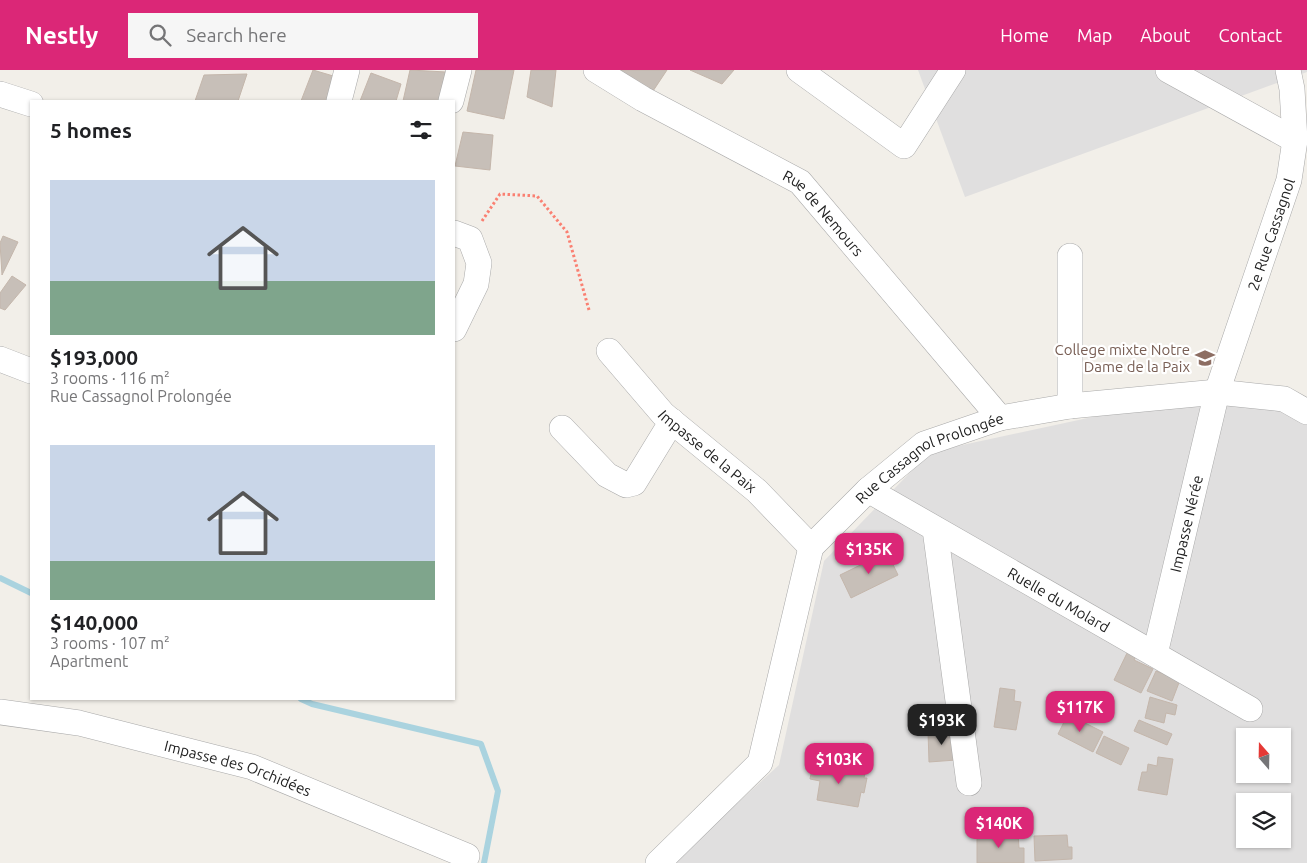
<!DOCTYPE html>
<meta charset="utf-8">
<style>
body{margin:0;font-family:Ubuntu,sans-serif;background:#f6f6f6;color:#202124;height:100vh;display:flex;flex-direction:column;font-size:19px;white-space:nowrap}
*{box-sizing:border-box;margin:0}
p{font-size:16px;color:#757577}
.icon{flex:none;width:28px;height:28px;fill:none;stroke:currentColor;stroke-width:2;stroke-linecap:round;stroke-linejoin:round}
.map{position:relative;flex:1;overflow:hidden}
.drawer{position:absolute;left:30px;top:30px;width:425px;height:600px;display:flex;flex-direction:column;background:#fff;border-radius:0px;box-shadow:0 1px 4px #0004}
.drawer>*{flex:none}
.needle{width:32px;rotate:340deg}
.buttons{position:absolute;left:1236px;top:658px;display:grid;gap:10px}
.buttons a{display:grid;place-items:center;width:55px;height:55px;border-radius:0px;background:#fff;box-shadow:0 1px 4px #0004;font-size:25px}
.price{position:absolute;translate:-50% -42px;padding:0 11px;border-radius:10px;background:#db2777;color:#fff;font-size:16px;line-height:32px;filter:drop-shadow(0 1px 2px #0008)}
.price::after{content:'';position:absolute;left:50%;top:30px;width:15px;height:11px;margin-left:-8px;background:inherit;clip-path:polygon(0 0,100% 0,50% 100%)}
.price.current{background:#222;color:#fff}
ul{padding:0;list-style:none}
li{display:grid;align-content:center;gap:10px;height:265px;padding:0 20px}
li span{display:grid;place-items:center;height:155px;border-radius:0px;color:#555}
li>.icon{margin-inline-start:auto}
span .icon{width:90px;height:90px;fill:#fffc;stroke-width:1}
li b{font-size:21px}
h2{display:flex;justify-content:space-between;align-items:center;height:60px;padding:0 20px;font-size:21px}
header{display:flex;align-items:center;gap:30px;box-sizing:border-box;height:70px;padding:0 25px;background:#db2777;color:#fff}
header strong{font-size:24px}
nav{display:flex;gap:28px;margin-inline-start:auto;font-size:18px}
.search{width:350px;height:45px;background:#f6f6f6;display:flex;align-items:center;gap:12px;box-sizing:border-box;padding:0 18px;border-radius:0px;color:#757577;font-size:19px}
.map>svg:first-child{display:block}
</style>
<header>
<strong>Nestly</strong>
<div class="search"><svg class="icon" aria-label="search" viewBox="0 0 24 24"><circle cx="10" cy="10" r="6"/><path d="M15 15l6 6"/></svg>Search here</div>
<nav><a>Home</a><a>Map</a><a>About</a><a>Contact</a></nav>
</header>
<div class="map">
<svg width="1307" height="793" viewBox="0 0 1307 793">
<rect width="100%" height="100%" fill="#f2efe9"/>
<g fill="#e0dfdf" fill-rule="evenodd">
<polygon points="918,0 1307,0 1307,2 965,127"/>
<path d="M1213,321L1269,332L1307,354V793H672L779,695L824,491L930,382ZM1245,666H1282V704H1245ZM1245,731H1282V769H1245Z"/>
</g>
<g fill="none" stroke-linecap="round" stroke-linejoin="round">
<g stroke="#aad3df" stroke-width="6">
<polyline points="0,508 31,523"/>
<polyline points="301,629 312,634 481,674 498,721 484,793"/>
</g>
</g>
<g fill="#c7bfb8" stroke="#c4b6ab">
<polygon points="313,0 340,8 333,31 301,31"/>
<polygon points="410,0 446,2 439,31 403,31"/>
<polygon points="476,0 514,0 504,49 467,41"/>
<polygon points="531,0 556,0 552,37 527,27"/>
<polygon points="622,0 667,0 651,24 620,3"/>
<polygon points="690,0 734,0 722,14"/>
<polygon points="371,3 401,14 396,31 360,31"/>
<polygon points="247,4 238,31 195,31 204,5"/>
<polygon points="463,62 493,65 490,100 455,96"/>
<polygon points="3,166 18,172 2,205 0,173"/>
<polygon points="12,206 26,215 5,240 0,238 0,223"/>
<polygon points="887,482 898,505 851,528 840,505"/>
<polygon points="1129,579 1138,583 1134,590 1153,599 1141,623 1114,610"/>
<polygon points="1156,601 1180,610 1172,631 1147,621"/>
<polygon points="1000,618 1015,620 1014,631 1021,632 1016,660 994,657"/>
<polygon points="1150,627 1177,635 1175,645 1166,643 1164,653 1145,648"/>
<polygon points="1069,642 1077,645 1075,648 1103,662 1093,682 1058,664"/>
<polygon points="1139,650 1172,664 1167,675 1134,661"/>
<polygon points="954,660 956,690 929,692 928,661"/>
<polygon points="1104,666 1129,678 1121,695 1096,683"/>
<polygon points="1158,687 1173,689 1167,725 1138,720 1142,702 1147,702 1148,694 1157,696"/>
<polygon points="813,694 865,703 864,708 867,708 864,723 861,722 858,737 817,730 820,711 810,709"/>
<polygon points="1018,763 1019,778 1024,778 1024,793 977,793 977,765"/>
<polygon points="1067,765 1068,777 1072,777 1072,789 1035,791 1034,766"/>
</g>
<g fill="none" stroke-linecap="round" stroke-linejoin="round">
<defs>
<g id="minor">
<path id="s1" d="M596,0L643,29L800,112L1000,348"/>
<polyline points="799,0 904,76 953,0"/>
<polyline points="1168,0 1295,70"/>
<polyline points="0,24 31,34"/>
<polyline points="339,31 347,0"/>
<polyline points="451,31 459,0"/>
<polyline points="454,163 470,169 479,193 476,214 454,259"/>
<path id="s2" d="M609,281L663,344L757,421L811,477"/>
<polyline points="0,289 31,301"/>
<polyline points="1070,336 1070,186"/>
<polyline points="562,358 607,405 626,415 634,413 672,351"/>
<path id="s3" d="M868,420L1250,639"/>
<polyline points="935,459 969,713"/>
<path id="s4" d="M1155,584L1217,322L1289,110L1295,70L1292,19L1288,0"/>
<path id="s5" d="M0,642L79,653L252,697L467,786"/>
<path id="s6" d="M658,793L760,693L811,477L868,420L924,374L1000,348L1070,336L1217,322L1284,329L1307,342"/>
</g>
</defs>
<use href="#minor" stroke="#a9a9a9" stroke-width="26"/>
<polyline stroke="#fa8072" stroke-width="3" stroke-dasharray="2.5 2.5" stroke-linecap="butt" points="482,151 500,124 537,126 567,162 589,240"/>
<use href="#minor" stroke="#fff" stroke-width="25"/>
</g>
<defs>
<symbol id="school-bare" viewBox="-9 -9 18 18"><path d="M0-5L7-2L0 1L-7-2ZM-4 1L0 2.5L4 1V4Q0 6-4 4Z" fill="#8d6e63" stroke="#fff" stroke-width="2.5" paint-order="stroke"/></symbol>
</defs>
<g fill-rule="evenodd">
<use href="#school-bare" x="1191" y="274" width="28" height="28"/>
</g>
<g text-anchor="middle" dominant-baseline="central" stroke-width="4.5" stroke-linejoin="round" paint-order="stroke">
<g font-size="15" fill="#222" stroke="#fff">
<text stroke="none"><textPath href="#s1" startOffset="271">Rue de Nemours</textPath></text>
<text stroke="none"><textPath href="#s4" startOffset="436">2e Rue Cassagnol</textPath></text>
<text stroke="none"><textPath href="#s2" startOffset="141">Impasse de la Paix</textPath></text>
<text stroke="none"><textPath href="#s6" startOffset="516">Rue Cassagnol Prolongée</textPath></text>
<text stroke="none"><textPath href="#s4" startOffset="134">Impasse Nérée</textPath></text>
<text stroke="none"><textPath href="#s3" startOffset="220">Ruelle du Molard</textPath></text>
<text stroke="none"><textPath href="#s5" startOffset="245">Impasse des Orchidées</textPath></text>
</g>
<g font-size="15" fill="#785e54" stroke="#fff" text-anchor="end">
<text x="1190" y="279">College mixte Notre<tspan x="1190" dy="17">Dame de la Paix</tspan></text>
</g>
</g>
</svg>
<div class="buttons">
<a><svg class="needle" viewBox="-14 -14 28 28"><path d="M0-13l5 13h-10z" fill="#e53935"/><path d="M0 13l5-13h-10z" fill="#757577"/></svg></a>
<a><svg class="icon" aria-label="layers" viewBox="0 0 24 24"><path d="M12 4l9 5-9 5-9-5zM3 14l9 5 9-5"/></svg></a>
</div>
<b class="price" style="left:869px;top:505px">$135K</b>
<b class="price" style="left:1080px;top:663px">$117K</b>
<b class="price current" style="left:942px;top:676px">$193K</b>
<b class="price" style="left:839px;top:715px">$103K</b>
<b class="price" style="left:999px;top:779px">$140K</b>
<section class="drawer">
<h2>5 homes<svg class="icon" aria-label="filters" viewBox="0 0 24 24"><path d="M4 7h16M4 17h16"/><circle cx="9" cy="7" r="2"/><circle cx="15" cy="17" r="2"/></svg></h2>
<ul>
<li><span style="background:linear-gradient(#c9d6e8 65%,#7fa58c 0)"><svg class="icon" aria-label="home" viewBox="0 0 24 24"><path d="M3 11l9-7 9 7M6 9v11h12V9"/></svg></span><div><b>$193,000</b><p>3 rooms · 116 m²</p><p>Rue Cassagnol Prolongée</p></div></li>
<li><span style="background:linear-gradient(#c9d6e8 75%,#7fa58c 0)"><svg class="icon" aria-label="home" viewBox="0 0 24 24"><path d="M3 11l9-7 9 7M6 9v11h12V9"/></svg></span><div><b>$140,000</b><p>3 rooms · 107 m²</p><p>Apartment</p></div></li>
</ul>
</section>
</div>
